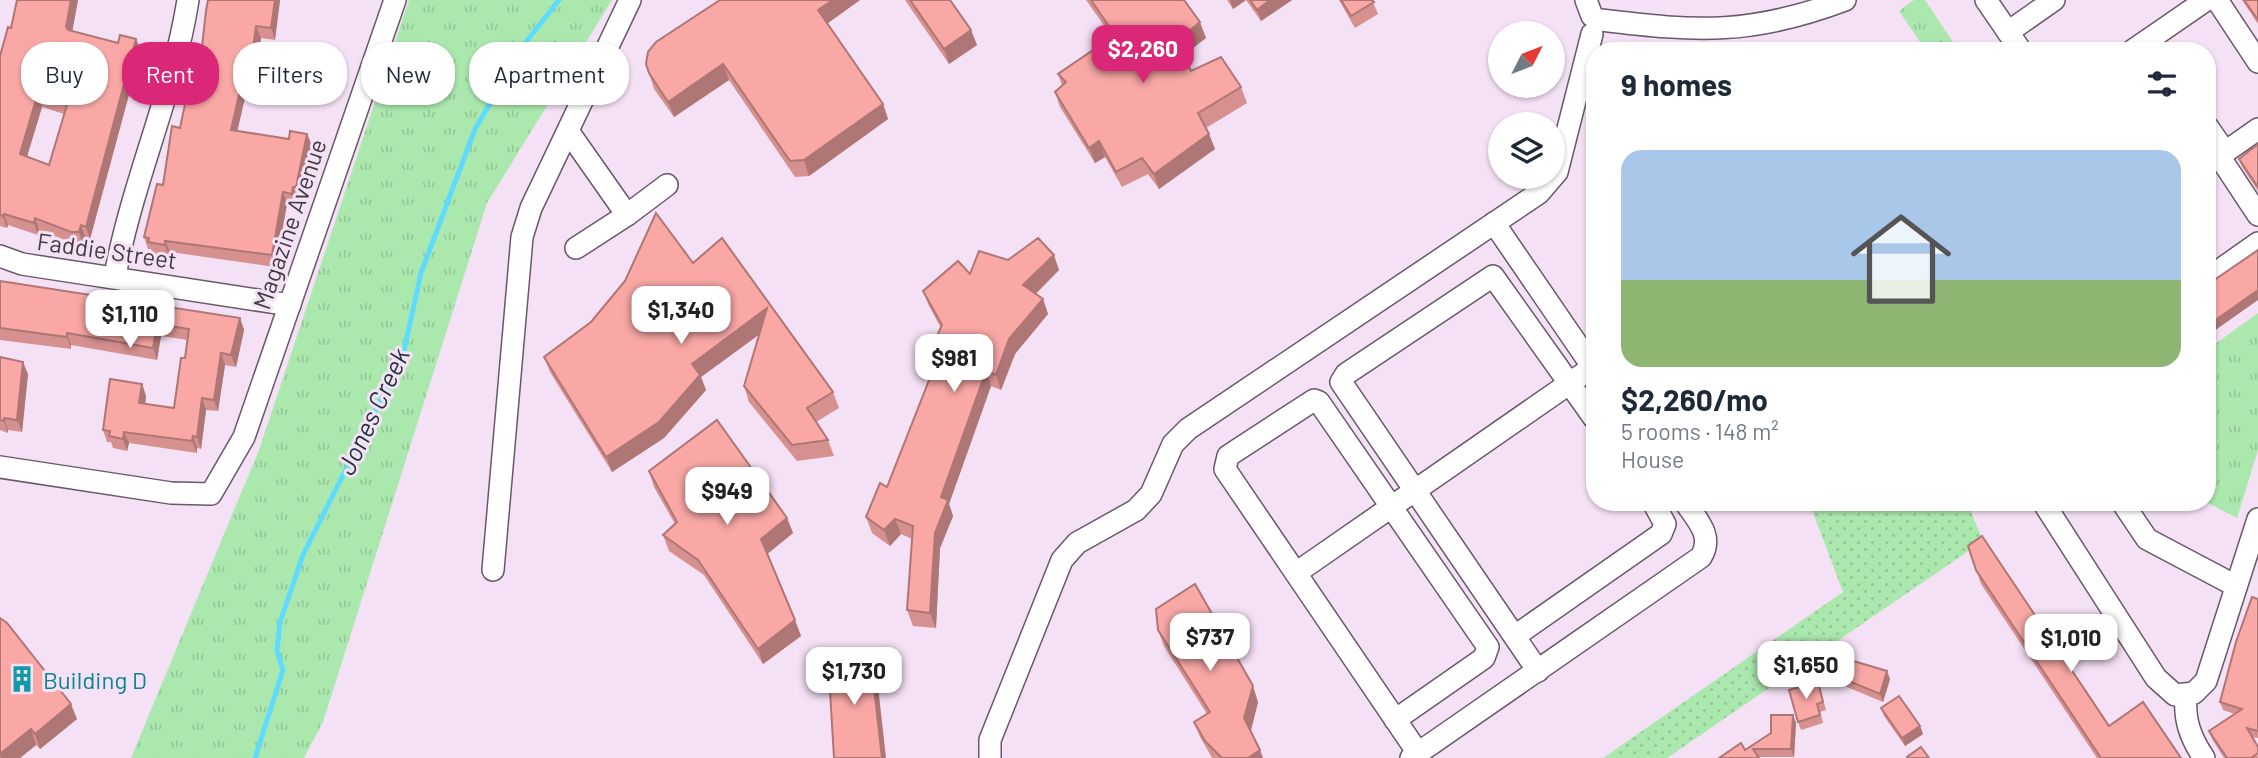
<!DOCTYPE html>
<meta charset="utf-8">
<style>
body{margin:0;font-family:Barlow,sans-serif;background:#f6f6f7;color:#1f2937;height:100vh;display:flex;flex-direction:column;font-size:26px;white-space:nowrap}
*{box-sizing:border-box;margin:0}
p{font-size:23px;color:#747a83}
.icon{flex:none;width:38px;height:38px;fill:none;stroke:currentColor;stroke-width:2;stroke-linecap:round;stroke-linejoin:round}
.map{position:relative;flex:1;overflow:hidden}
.sheet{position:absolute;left:1586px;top:42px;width:630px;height:469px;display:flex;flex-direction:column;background:#fff;border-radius:28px;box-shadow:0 2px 5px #0004}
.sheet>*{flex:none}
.hud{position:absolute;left:21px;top:42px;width:665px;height:63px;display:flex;gap:14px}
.needle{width:46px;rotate:48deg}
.tools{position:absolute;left:1488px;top:21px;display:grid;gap:14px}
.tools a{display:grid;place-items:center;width:77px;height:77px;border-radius:50%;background:#fff;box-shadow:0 2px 5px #0004;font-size:35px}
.price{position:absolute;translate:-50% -60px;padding:0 16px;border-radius:14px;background:#fff;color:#222;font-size:23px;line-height:46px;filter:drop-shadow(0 2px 4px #0008)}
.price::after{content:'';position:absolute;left:50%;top:42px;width:21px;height:16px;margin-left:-10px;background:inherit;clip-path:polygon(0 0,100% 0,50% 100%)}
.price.on{background:#db2777;color:#fff}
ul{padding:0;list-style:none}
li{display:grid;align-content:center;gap:14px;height:371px;padding:0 35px}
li+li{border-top:2px solid #e0e1e3}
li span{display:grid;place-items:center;height:217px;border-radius:21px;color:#555}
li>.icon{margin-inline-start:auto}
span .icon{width:126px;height:126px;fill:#fffc;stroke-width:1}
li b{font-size:30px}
h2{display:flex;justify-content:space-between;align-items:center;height:84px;padding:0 35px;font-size:30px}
.pill{padding:0 24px;border-radius:28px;background:#fff;box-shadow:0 2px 5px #0004;font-size:24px;line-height:63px}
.pill.on{background:#db2777;color:#fff}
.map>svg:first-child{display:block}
</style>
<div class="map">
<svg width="2258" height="758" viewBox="0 0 2258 758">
<defs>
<pattern id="grass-dots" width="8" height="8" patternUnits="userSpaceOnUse" patternTransform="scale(1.75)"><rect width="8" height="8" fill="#abe8ae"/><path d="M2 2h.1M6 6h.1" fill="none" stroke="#94c897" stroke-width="1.8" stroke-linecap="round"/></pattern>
<pattern id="park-tufts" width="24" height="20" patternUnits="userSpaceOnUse" patternTransform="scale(1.75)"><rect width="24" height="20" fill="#abe8ae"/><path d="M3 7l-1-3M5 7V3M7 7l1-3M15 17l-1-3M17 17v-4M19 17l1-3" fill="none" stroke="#94c897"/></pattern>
</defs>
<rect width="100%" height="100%" fill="#f5e1f5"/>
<polygon fill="url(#grass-dots)" points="1809,502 1967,502 1983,541 1667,758 1603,758 1843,592"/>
<g fill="url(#park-tufts)">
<polygon points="409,0 612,0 487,203 323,722 304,758 131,758 259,450"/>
<polygon points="1914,0 1925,0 1959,51 1926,51 1899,11"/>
<polygon points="2258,313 2258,450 2237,518 2206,502 2207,350"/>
</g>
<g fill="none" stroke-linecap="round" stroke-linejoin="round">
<polyline stroke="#5edbfe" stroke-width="5" points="255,758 283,670 277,650 280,622 303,555 403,355 421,273 475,129 526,42 559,0"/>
<defs>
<g id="minor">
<polyline points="1586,0 1592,16"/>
<polyline points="1986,0 2021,51"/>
<polyline points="2217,0 2258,62"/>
<path d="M1601,20C1698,32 1752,35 1845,0"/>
<polyline points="2008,32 2054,0"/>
<polyline points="2132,51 2206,0"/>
<polyline points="2207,126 2225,152"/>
<polyline points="568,131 627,215 667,185"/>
<polyline points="2219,156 2258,215"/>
<polyline points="2208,164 2258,129"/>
<polyline points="1494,223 1594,369"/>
<polyline points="576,248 627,215"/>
<polyline points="0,256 22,264 290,305"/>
<path d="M115,276C132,182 173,95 188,0"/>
<polyline points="2207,279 2258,243"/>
<polyline points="0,467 171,493 211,494 244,437 395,0"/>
<polyline points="2043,502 2156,678 2175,695 2194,693 2206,681 2258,519"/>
<polyline points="2122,502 2147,539 2236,586"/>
<polyline points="493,570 522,237 531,208 630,0"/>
<polyline points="1296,573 1593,367"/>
<polyline points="1515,636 1661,534 1665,524 1653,502"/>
<polyline points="1538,671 1341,382 1346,374 1493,276 1594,418"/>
<path d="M2186,695C2184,720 2190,737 2204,758"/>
<polyline points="1395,720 1484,658 1488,647 1319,402 1314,400 1228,456 1225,469 1418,753"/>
<polyline points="990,758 990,740 1062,560 1077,543 1136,510 1151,494 1173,444 1188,429 1539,193 1557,172 1592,34"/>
<path d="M1411,758L1701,557C1714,536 1697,520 1685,502"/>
</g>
</defs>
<use href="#minor" stroke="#685869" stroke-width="24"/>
<use href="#minor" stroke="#fff" stroke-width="21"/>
</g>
<g fill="#d6908f" fill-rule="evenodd">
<path d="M17,0H78L72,31L141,50L90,239L85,237L83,244H76L39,230L38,235L8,225L7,228L0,226V56L11,28ZM42,107L64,114L49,165L27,157Z"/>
<polygon points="280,0 275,40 261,38 253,90 247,89 237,131 289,139 307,134 312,146 300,199 297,198 296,205 287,204 276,267 170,252 169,256 153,254 151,249 148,249 144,237 163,185 180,128 193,86 204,74 206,57 202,47"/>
<polygon points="860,0 827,23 883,104 888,119 809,176 795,177 729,80 674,117 654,89 649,73"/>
<polygon points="905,0 950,0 977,45 949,64"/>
<polygon points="1086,0 1184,0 1206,38 1184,55 1191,71 1241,87 1247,103 1206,128 1215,149 1159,189 1148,174 1122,187 1105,157 1095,163 1060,107 1055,92 1062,85 1058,74 1112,37"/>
<polygon points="1227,0 1292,0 1261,21 1246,0 1233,9"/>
<polygon points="1339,0 1372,0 1378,14 1355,28"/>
<polygon points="2242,0 2258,0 2258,24"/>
<polygon points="2258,144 2258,191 2242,167 2239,159"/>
<polygon points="1008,260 1059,270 1036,294 1043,299 1048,314 1015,354 1001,390 991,386 949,504 953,516 940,548 936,628 913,626 907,610 912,539 901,534 890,546 872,533 866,517 887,487 941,349 936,338 941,328 929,306 923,291"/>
<polygon points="693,263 833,392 839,408 816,422 828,440 834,456 797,461 749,402 744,386 760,334 701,377 706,390 664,438 612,472 550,372 544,357 591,322"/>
<polygon points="0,281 240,318 244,330 236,367 225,365 218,411 206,410 201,449 197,448 197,453 129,443 127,451 113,448 111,442 107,442 103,430 142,384 146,396 145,404 174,408 185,358 188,340 161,336 157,360 71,345 71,349 0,340"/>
<polygon points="0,357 28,374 22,432 8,430 8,433 0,430"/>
<polygon points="649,471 787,518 793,533 767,554 801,636 763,664 704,575 669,551 663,535 675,524 654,487"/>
<polygon points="1968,546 2109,726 2181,758 2097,758 1981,584"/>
<polygon points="2258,599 2258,738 2252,737 2258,758 2224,758 2212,739 2209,731 2235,714 2223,710 2220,702"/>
<polygon points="0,618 77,719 40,749 36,745 20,758 0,758"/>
<polygon points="1158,630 1258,702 1251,731 1263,758 1212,758 1211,756 1200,737 1194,722 1207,714 1164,646"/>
<polygon points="1844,679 1890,679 1883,702 1847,687"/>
<polygon points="1821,691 1826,710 1820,712 1823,723 1801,730 1798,722"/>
<polygon points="1881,708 1920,726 1923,734 1905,746 1884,716"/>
<polygon points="1793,715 1796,723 1794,757 1758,757 1745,750 1771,733"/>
</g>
<g fill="#ae7674">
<polygon points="71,0 78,0 71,38 66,27"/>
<polygon points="275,0 280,0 275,40 271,28"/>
<polygon points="833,0 860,0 824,26 818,10"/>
<polygon points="1230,0 1246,0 1233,9"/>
<polygon points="1270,0 1292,0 1261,21 1257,10"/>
<polygon points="1200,22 1206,38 1182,56 1177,41"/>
<polygon points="256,26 261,38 253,90 249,78"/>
<polygon points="971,30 977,45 949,64 944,49"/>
<polygon points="136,39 141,50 90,239 86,227"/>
<polygon points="723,64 729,80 674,117 668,102"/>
<polygon points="243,77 247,89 235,141 231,130"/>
<polygon points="37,96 42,107 24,166 20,154"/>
<polygon points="883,104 888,119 809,176 804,160"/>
<polygon points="307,134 312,146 300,199 296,187"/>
<polygon points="1209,134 1215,149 1159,189 1154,174"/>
<polygon points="1099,141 1105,157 1095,163 1089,148"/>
<polygon points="293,187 297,198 296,205 292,194"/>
<polygon points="283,192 287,204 276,267 272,255"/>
<polygon points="4,214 8,225 7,228 3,216"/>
<polygon points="35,218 39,230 38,235 34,223"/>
<polygon points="81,225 85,237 83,244 79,232"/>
<polygon points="165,241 170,252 169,256 165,245"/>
<polygon points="1054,255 1059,270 1029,300 1023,285"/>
<polygon points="2258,290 2258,300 2207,336 2207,326"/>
<polygon points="1043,299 1048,314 1015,354 1001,390 996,375 1009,339"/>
<polygon points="767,308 773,324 701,377 706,390 664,438 612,472 606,457 692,364"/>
<polygon points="240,318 244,330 236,367 231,355"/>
<polygon points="157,324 161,336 157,360 153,348"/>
<polygon points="67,333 71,345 71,349 67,337"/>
<polygon points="221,353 225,365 218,411 214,400"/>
<polygon points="23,362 28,374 22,432 17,420"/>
<polygon points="986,371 991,386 949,504 953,516 940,548 936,628 930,613 935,533 941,497"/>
<polygon points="142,384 146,396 144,415 139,403"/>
<polygon points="202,398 206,410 201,449 197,437"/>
<polygon points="4,418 8,430 8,433 4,421"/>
<polygon points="124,432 129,443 127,451 123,439"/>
<polygon points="193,436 197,448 197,453 192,441"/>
<polygon points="787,518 793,533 766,555 761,539"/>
<polygon points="895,519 901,534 890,546 884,530"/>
<polygon points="795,620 801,636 763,664 758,649"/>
<polygon points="870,652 876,668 886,758 882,758"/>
<polygon points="1887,671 1890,679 1883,702 1880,694"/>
<polygon points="1253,686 1258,702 1250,733 1244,718"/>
<polygon points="71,704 77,719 40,749 35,734"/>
<polygon points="1793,715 1796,723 1794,757 1791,749"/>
<polygon points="1920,726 1923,734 1905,746 1902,738"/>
<polygon points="31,729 36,745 20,758 1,758 0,754"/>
<polygon points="1260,750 1263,758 1248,758"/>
</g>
<g fill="#f9a8a6" stroke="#ae7674" stroke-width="2" fill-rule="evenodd">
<path d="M17,0H71L66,27L68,30L118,43L120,35L136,39L86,227L81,225L79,232H71L35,218L34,223L4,214L3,216L0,215V56L8,27L11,28ZM37,96L67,105L49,165L20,154Z"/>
<polygon points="208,0 275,0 271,28 256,26 249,78 243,77 231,130 289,139 290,131 307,134 296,187 293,187 292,194 283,192 272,255 165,241 165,245 148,242 149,238 144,237 157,184 163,185 172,126 180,128 189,85 193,86 195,73 204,74 207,48 202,47 206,11"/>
<polygon points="720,0 833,0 818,10 883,104 804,160 790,161 723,64 668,102 649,73 646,64 648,52 656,42"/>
<polygon points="910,0 950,0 971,30 944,49"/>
<polygon points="1091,0 1184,0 1200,22 1177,41 1191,71 1221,57 1241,87 1198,113 1209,134 1154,174 1142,158 1116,172 1099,141 1089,148 1055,92 1066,82 1058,74 1115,35"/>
<polygon points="1250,0 1270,0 1257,10"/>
<polygon points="1341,0 1372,0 1374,2 1351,16"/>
<polygon points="2244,0 2258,0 2258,20"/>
<polygon points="2258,144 2258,187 2239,159"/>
<polygon points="656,213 693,263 722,238 833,392 807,408 828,440 792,445 744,386 767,308 692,364 700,375 659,422 606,457 544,357 591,322 625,281"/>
<polygon points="1038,238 1054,255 1023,285 1043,299 1009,339 996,375 986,371 941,497 948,500 935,533 930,613 907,610 913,526 895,519 884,530 866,517 880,483 887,487 944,342 936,338 942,325 923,291 958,261 970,274 979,251 1008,260"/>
<polygon points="2258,250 2258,290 2207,326 2207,285"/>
<polygon points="0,281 240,318 231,355 221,353 214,400 202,398 197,437 193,436 192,441 124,432 123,439 109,436 110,431 103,430 110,379 142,384 139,403 174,408 181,358 185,358 189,329 157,324 153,348 67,333 67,337 0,328"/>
<polygon points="0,357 23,362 17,420 4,418 4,421 0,420"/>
<polygon points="717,420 787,518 761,539 795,620 758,649 698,560 663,535 677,522 649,471"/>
<polygon points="1982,536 2109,726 2143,702 2181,758 2101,758 1976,570 1968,546"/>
<polygon points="1195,584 1253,686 1244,718 1260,750 1248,758 1222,758 1205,741 1194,722 1210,712 1158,630 1156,609"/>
<polygon points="2252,597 2258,599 2258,731 2247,728 2258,747 2258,753 2251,758 2227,758 2209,731 2242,709 2220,702 2236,642"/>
<polygon points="0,618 7,623 71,704 35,734 31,729 0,754"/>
<polygon points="870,652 882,758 834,758 828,657"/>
<polygon points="1850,660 1887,671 1880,694 1844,679"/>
<polygon points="1818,682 1823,702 1817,704 1820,715 1798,722 1789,690"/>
<polygon points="1899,696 1920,726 1902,738 1881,708"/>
<polygon points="1771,715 1793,715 1791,749 1753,749 1759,758 1719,758 1741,743 1745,750 1771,733"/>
<polygon points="1921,747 1929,758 1908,758 1907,757"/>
</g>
<defs>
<symbol id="building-bare" viewBox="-9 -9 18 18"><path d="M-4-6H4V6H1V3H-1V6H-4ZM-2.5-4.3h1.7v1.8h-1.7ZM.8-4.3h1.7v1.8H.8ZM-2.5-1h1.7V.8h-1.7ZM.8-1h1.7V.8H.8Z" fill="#0f9aa8" stroke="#f5e1f5" stroke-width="2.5" paint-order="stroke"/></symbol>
</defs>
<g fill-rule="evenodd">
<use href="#building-bare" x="3" y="660" width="38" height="38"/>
</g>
<g text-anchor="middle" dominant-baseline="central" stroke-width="6" stroke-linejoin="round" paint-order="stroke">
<g font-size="24" fill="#423a42" stroke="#f5e1f5">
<text transform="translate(289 224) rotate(-71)">Magazine Avenue</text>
<text transform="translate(107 250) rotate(8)">Faddie Street</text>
</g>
<g font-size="24" fill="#0d838f" stroke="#f5e1f5" text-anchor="start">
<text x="43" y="679">Building D</text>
</g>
<g font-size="26" font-style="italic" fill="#1f353c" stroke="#f5e1f5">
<text transform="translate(372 411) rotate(-65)">Jones Creek</text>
</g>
</g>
</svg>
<div class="tools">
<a><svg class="needle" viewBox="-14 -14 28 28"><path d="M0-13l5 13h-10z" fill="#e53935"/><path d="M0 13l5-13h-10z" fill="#747a83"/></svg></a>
<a><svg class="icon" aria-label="layers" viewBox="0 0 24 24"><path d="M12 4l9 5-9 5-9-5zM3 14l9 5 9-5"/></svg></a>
</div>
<b class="price on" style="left:1143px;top:85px">$2,260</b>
<b class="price" style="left:681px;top:346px">$1,340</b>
<b class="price" style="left:130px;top:350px">$1,110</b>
<b class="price" style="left:954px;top:394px">$981</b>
<b class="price" style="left:727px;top:527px">$949</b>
<b class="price" style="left:1210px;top:673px">$737</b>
<b class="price" style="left:2071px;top:674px">$1,010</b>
<b class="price" style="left:1806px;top:701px">$1,650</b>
<b class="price" style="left:854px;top:707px">$1,730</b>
<div class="hud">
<a class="pill">Buy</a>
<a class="pill on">Rent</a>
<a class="pill">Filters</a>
<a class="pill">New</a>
<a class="pill">Apartment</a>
</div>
<section class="sheet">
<h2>9 homes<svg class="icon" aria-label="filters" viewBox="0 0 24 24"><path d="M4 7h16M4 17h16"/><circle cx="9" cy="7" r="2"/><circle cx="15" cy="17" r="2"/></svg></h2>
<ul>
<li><span style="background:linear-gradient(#a9c7e8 60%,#8fb573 0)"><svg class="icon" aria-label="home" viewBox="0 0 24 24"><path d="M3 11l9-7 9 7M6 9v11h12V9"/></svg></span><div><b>$2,260/mo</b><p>5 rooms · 148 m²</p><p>House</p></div></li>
</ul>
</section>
</div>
